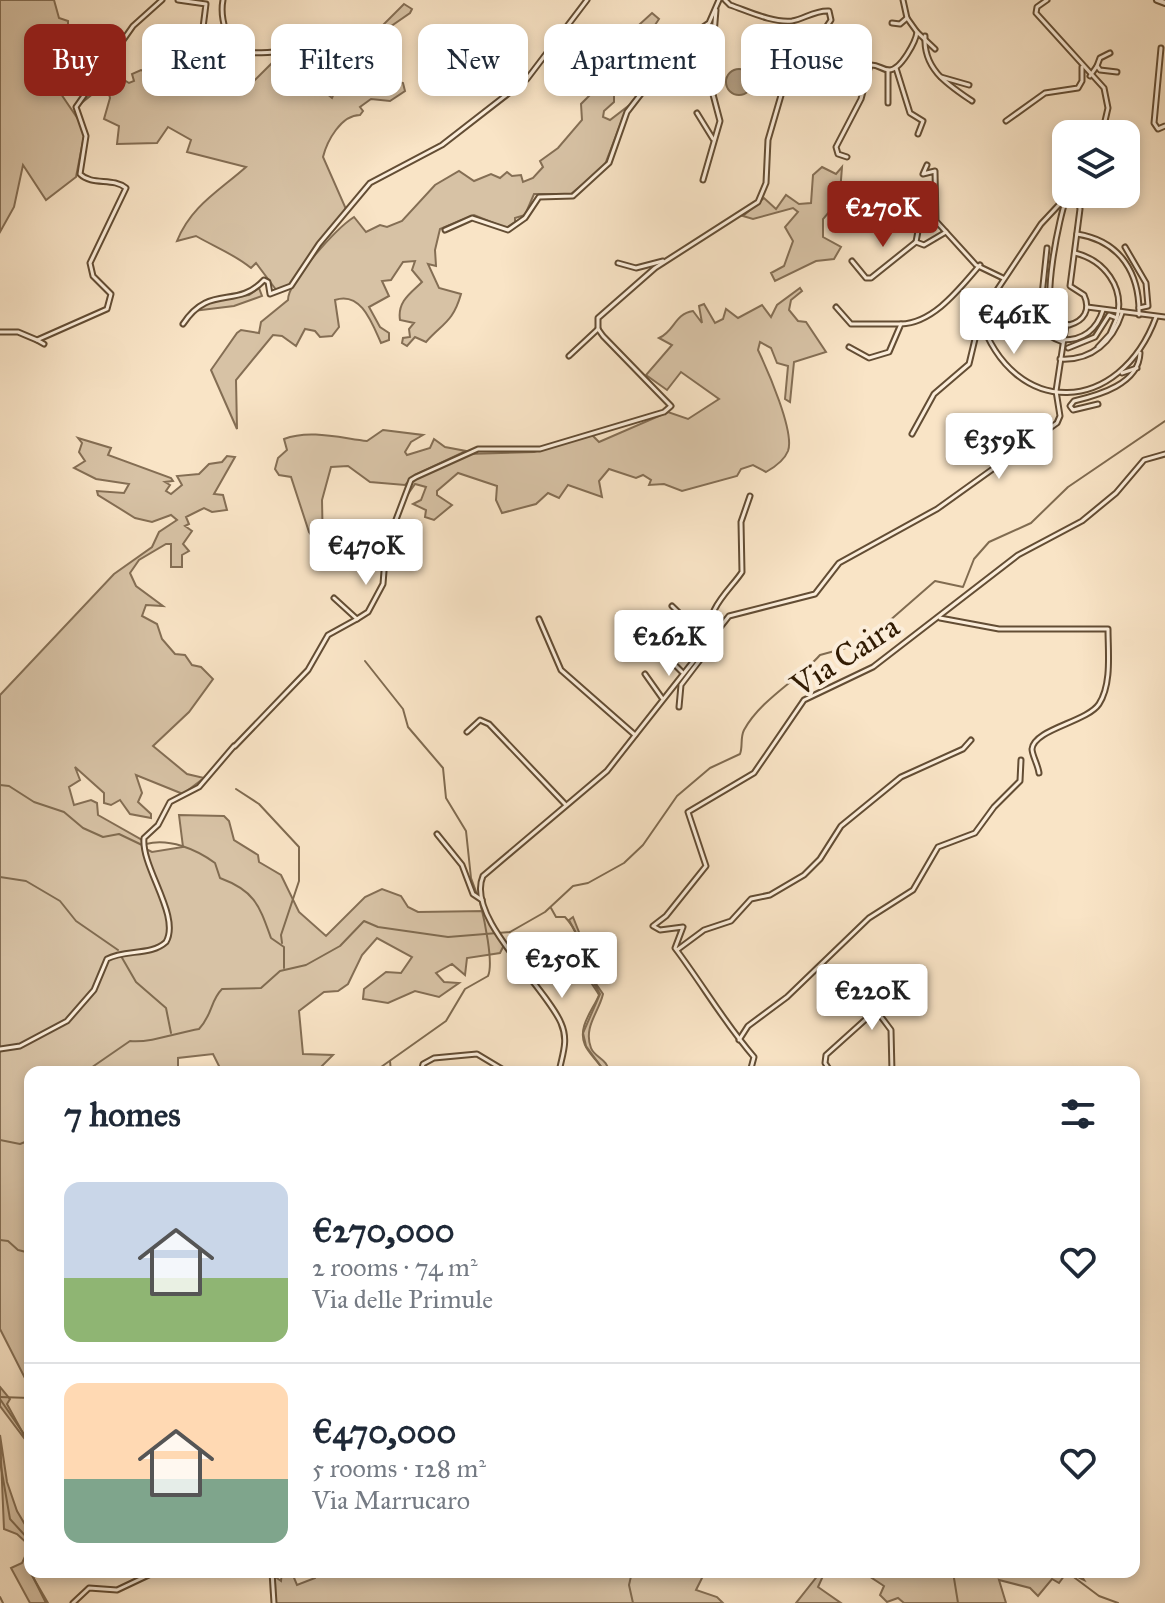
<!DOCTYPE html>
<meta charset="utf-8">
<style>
body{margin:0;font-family:"IM FELL Great Primer",serif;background:#f2f2f3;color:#1f2937;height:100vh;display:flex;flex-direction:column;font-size:30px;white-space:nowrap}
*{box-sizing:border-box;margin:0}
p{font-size:26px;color:#747a83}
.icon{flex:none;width:44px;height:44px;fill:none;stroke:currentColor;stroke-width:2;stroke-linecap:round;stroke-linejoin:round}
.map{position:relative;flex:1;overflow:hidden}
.drawer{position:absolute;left:24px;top:1066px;width:1116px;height:512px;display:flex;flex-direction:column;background:#fff;border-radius:16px;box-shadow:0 4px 12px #0003}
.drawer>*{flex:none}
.guide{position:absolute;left:24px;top:24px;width:1118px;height:72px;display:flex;gap:16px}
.controls{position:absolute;left:1052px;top:120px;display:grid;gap:16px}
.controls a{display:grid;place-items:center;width:88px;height:88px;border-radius:16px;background:#fff;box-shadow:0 4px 12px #0003;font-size:40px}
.price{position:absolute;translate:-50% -68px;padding:0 18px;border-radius:8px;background:#fff;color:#222;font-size:26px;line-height:52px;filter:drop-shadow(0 2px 4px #0008)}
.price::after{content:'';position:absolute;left:50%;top:48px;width:24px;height:18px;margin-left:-12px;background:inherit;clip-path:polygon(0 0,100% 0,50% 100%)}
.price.selected{background:#8f2418;color:#fff}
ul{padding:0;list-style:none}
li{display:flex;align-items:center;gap:24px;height:200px;padding:0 40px}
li+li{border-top:2px solid #e0e1e3}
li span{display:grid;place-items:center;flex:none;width:224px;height:160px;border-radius:16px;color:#555}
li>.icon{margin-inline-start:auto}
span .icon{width:96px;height:96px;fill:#fffc;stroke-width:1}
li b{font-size:34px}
h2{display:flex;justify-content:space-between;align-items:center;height:96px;padding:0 40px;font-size:34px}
.tag{padding:0 28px;border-radius:16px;background:#fff;box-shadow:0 4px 12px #0003;font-size:28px;line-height:72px}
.tag.selected{background:#8f2418;color:#fff}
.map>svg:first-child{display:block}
</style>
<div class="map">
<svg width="1165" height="1603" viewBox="0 0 1165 1603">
<rect width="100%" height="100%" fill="#f9e4c6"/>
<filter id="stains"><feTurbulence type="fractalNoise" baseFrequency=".0025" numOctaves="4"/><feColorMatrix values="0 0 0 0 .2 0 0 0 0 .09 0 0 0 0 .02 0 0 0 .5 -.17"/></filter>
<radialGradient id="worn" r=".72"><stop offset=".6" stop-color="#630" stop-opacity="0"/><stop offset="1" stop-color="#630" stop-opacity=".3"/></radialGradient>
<g fill="#d7c2a5" stroke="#846e54" stroke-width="2">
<polygon points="0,0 54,0 59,18 68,21 68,45 58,48 61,94 82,125 84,136 76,177 46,200 23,165 14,207 0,232"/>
<path d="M404,4L412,9L410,13L387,29L361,57L374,61L389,79L403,83L405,91L390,101L371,99L360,107L363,111L360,115C341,115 327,141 323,157L346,209L290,285L277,291L256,263L251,268C234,254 215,247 196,236L177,241C191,206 219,191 246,167L187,152L191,140L168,127L157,143L117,144L119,126L104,119L110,98L108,90L94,93L79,105L109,64L116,66L121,78L129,83L134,81L132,74L141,70L156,76L161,86L172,83L183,87L190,82L199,84L202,77L220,82L224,73L254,81L279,56V62L295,64L297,69L307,66L306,59L312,61L319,74L321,89L332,98L349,59Z"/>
<path d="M652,13L659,19L653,28L657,37L642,43L643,59L632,64L641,74H628L614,92V102L604,111L603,117L610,120L627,107L604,167L571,194H534L525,215L515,218V222L506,228L474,215L440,229L435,250L436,266L428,264L439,288L461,294C453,322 443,323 426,342L415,337L407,346L402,343L403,338L410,337L409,329L414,323L400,320C397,301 412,292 422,282L412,270L415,261L403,262L391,280L382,281L389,296L369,307L380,327L389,333V340L381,343C372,323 361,291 335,300L339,327L332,336L320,337L315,331L305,329L296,346L282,336L273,335L236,380L237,429L211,370L237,333L241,330L259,333L261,322L288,300C288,281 337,228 354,217L366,232L380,225L387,227L402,221L435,185L459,171L474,181L491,174L500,178L507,172L512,176L521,175L523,182L533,178L543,167L540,161L558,148L582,120L581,104L607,78L617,47L627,43L629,34Z"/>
<polygon points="822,167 836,174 842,167 840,193 848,196 855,189 862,200 843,202 842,210 837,211 838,222 829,212 823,219 823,237 841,247 834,259 816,261 775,281 771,273 784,266 793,241 785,227 798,212 793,208 753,219 743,216 764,198 776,209 786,195 799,204 811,203 813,175"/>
<polygon points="259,288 262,296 234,306 193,311 216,299 249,295"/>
<path d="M800,288L802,291L791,300L789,310L798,321L806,322L826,352L794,362L790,402L785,399L788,366L777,363L771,348L760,342L758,350C767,369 795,432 788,451C784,461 775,467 766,472L753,465L741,469L737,476L682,491L664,484L649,485L651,480L643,475L636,478L609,469L599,481L602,497L568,485L559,498L548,493L536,504L502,513L496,500L497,486L458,473L437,491V495L452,505L434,520L425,517L426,510L413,504L421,500L426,487L415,484L406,497L412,481L466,454L534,452L590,433L599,442L668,412L688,419L719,399L681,372L667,390L646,375L672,345L659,338C675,331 674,314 693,311L702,323L699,306L704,304L715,323L723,319L726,309L738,318L762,305L771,317L777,305Z"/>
<path d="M383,430L423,435L411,442L405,452L407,455L430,448L434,439L445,447L466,451L415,475L405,485L370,482L348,466L331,467L322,500L323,551L309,532L291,477L279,475L275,469L278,458L287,450L284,439C309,429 341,438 367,441Z"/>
<polygon points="78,438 111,448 108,455 171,478 173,481 165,482 170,485 166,491 171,494 182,485 177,476 199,474 209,464 222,462 227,456 235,457 214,494 223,495 227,510 212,512 204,508 186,517 189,524 185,526 192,531 183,544 189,551 182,555 182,567 171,567 171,544 166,544 139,560 130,573 136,586 163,606 146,605 142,616 157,624 162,639 175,654 185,655 192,665 201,667 213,679 189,712 153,746 187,774 204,778 183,794 136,775 142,793 138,802 151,814 151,818 130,814 120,800 111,805 104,803 104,793 75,767 80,780 69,787 74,805 91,800 97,803 98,815 142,840 144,848 152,852 183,847 179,815 224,816 229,821 234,840 258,855 259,862 281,875 299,912 326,936 365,897 382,889 401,896 408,907 418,912 485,911 504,945 500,953 467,958 465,975 452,964 436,973 444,982 459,983 439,997 415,991 388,1003 363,999 364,989 386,972 401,973 412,957 377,938 362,955 348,984 338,991 324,992 299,1011 303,1054 333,1055 316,1072 222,1072 213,1054 178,1058 178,1072 30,1072 30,1388 0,1329 0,695 114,574 152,547 159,532 177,520 171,515 152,522 135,518 98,495 97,491 124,493 129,484 96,479 74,468 85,461 79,452 82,443"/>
<path d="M573,917L586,950L585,968L603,994C599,1012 583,1027 591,1048C595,1058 608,1059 609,1072H605L586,1046L583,1033L600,994L584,966V949L569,920Z"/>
<polygon points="0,1387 10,1399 7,1404 30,1446 0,1406"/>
<polygon points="0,1435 7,1482 17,1511 30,1533 30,1572 48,1603 30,1603 11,1568 22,1563 30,1546 17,1534 4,1529"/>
<polygon points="282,1572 292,1573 297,1585 315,1578 316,1572 705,1572 696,1590 717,1597 723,1603 275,1603 274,1576 281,1581"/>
<polygon points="877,1572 1079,1572 1084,1580 1067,1572 1059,1583 1052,1579 1038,1596 1030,1588 999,1580 1006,1603 904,1603 898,1598 887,1602 880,1595 884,1586 869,1576"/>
<polygon points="819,1574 823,1576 818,1587 841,1603 796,1603"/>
</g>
<circle fill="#b5a084" stroke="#806b50" stroke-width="2" cx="739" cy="82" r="13"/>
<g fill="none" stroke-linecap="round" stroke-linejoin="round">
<g stroke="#806b50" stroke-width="2">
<polyline points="365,661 403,709 408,727 443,768 446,798 466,831 471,878 478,897"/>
<polyline points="0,785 9,786 34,802 64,812 83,828 103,837 119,834 142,845"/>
<polyline points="236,789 259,804 299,847 299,881 281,935 282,943"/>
<path d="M146,844C169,838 196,849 215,863L220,878C255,891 259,905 271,938L284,947V968"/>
<polyline points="0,877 26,881 60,901 76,921 118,950"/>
<path d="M551,908L556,917H565C580,933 580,946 583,966C585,976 594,986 599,995C593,1010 577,1027 585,1045C589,1055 600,1062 604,1072"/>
<polyline points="121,956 136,982 166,1008 171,1033"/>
<polyline points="390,1061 391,1072"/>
<path d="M85,1072L130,1041C151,1043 176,1033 199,1029C213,1014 210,1001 222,989L261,988L280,971L306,965L340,946L364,921L378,927L448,937L510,932L545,912L573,886L588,883L624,863L643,845L677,796L710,768L740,754C743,746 740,738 744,730C761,699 798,680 820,655L864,643L935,581L963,587L974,559L989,542L1031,523L1068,487L1165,421"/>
<path d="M374,1072L446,1021L465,989L488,976C494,963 484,918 480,902"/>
<polyline points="0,1140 20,1144 30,1140"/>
<polyline points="0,1240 8,1241 18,1250 30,1253"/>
<polyline points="0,1397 30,1398"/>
<polyline points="0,1399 30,1443"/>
<polyline points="0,1461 10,1519 30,1541"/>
<polyline points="30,1557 29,1569 46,1603"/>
<polyline points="632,1572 629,1585 633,1603"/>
<polyline points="953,1572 958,1603"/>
<polyline points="1067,1572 1099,1596 1118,1603"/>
<polyline points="0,1597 3,1603"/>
</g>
<defs>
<g id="minor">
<polyline points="178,0 206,4 199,59"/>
<path d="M223,0C220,15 226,48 244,52C255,54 268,52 278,52"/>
<polyline points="1047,0 1037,7 1036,13 1104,88 1108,108 1102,134"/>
<polyline points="892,23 900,24 907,18"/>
<polyline points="917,32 935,49"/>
<path d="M925,36C923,69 947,84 972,101"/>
<polyline points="1161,48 1154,123 1158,129 1165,126"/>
<polyline points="1097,66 1100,58 1110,53"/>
<polyline points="896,68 910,113 923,121 918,134"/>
<polyline points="1090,76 1097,66 1100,70 1117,72"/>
<polyline points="941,77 969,85"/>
<polyline points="888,103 888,70"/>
<polyline points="697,113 713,139"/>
<polyline points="1006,121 1045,93 1078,88 1082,81 1082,67"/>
<path d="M847,157L838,154L836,147L861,99L870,65C878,64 882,70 889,70C901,70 916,41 917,32L907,18L903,0"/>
<polyline points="927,165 923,174 935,171 936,221 976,265 1003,278"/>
<polyline points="703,180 720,121 710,83 716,10"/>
<path d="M1067,196C1059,217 1041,304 1055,320L1069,325C1084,321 1091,310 1084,295L1070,286L1080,209L1077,194"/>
<polyline points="445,230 472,218 508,230 525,218 539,197 573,196 609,163 627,112 664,64 667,52 709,23 719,0"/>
<polyline points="918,231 916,242 924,245 946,232"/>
<path d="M1077,234C1121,241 1140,274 1139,315"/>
<polyline points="1125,247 1146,283 1148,306 1139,308"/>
<polyline points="1047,248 1042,295 1049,299"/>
<polyline points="852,261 866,278 871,278 916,242"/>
<polyline points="618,263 636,268 663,261"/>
<polyline points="1023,298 1049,302"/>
<path d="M1032,299C1031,322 1042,335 1063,342"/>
<polyline points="836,307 851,324 901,324"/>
<polyline points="1087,307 1165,317"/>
<path d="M980,318C1014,420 1120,415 1156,317"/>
<path d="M183,324C210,283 236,310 264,280L268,282L270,294L291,286L319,244L370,183L442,145L527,79L587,0"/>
<path d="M0,332H18L37,340L107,309L111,294L93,276L90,263L126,188C113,177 92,186 80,174L86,136L76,107L133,26L162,0"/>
<polyline points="37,340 44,344"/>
<path d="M1063,340C1084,340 1097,329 1103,310"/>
<path d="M849,347L869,358L889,352L901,324C934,323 960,288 980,265"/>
<polyline points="1098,347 1110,334 1117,318"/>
<path d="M1068,348L1095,337L1109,315L1117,318C1125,287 1104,260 1075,253"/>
<polyline points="569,356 598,329"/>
<path d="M1060,359C1092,361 1113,341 1122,313"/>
<polyline points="1122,373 1137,368"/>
<path d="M1098,404L1073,410L1070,406L1074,401C1099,395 1139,384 1140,353"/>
<polyline points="912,434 934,394 969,364 981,314 1041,224 1069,194"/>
<path d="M334,598L357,619L368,612L383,584L386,546L411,480L416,477L478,449H540L664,412L671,406L603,336L598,329V318L655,268L758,202L766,183L768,140L782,92L831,20L829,11C815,10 804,19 792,21C772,23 748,11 730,5L725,0"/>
<polyline points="672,606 708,641"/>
<path d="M940,618L999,629H1108C1108,652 1112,684 1099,704C1087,722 1034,729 1032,749C1032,755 1038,765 1039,773"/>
<polyline points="539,619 561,670 635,735"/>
<path d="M713,636C702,612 731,589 742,572L741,522L750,496"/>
<polyline points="674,664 682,672"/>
<polyline points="645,674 662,698"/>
<polyline points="679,707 681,685 700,660 700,652"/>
<polyline points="467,732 480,720 489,724 565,804"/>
<polyline points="235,746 308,670 328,635 357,619"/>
<polyline points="437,834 462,865 473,894 482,900"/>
<polyline points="677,950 704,930 731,921 751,899 770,895 804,875 820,859 841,826 901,777 963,749 971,740"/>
<polyline points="739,1040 748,1026 787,997 869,918 913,890 938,847 975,833 994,807 1020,781 1021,760"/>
<path d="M0,1049L20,1046L67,1021L94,990L107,959C125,949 151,956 166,942C181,916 141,867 144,838L158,825L170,802L199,787L234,746"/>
<polyline points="421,1072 423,1064 434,1058 477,1054 507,1072"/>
<path d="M559,1072C562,1055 569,1041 561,1023C546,987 465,917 483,876L607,771L729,616L815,594L839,563L937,509L1057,423L1060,416L1056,391L1066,325"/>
<path d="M750,1072L754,1057C723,1021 703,985 675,948L683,927L660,930L653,926L666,916L706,866L688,812L754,773L804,700L873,667L1018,555L1082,521L1116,493L1144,460L1165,454"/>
<polyline points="831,1072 825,1063 826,1055 876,1010 891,1030 892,1072"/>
<polyline points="272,1572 274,1603"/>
<polyline points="73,1603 89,1588 117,1590 155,1572"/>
</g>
<polyline id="tertiary" points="1157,0 1165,3"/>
</defs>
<use href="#minor" stroke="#634d34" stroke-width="7"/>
<use href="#tertiary" stroke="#634d34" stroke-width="8"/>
<use href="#minor" stroke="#fbedda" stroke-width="3"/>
<use href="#tertiary" stroke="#fbedda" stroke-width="4"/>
</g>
<g text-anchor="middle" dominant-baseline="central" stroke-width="8" stroke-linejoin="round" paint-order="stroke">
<g font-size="32" fill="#311b03" stroke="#fbedda">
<text transform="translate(845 656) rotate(-33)">Via Caira</text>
</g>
</g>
<rect width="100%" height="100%" filter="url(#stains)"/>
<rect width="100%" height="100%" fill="url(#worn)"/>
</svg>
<div class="controls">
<a><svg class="icon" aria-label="layers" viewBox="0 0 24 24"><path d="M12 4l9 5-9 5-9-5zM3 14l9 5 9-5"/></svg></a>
</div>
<b class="price selected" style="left:883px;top:249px">€270K</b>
<b class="price" style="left:1014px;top:356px">€461K</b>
<b class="price" style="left:999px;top:481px">€359K</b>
<b class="price" style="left:366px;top:587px">€470K</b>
<b class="price" style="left:669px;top:678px">€262K</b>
<b class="price" style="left:562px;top:1000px">€250K</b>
<b class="price" style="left:872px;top:1032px">€220K</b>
<div class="guide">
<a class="tag selected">Buy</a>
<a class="tag">Rent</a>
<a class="tag">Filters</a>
<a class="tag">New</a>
<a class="tag">Apartment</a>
<a class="tag">House</a>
</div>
<section class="drawer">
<h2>7 homes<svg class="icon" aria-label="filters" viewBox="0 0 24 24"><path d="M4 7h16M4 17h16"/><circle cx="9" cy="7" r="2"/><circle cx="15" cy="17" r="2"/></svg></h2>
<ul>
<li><span style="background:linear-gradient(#c9d6e8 60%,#8fb573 0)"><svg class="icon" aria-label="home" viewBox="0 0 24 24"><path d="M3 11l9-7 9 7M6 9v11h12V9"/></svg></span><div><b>€270,000</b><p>2 rooms · 74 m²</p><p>Via delle Primule</p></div><svg class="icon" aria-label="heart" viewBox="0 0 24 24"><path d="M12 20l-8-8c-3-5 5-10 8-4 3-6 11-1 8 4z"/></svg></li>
<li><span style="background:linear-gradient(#ffd9b3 60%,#7fa58c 0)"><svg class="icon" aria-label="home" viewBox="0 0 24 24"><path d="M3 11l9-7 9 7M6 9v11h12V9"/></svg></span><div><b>€470,000</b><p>5 rooms · 128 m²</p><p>Via Marrucaro</p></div><svg class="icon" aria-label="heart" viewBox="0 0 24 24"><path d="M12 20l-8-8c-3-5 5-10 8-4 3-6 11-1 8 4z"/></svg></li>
</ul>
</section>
</div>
